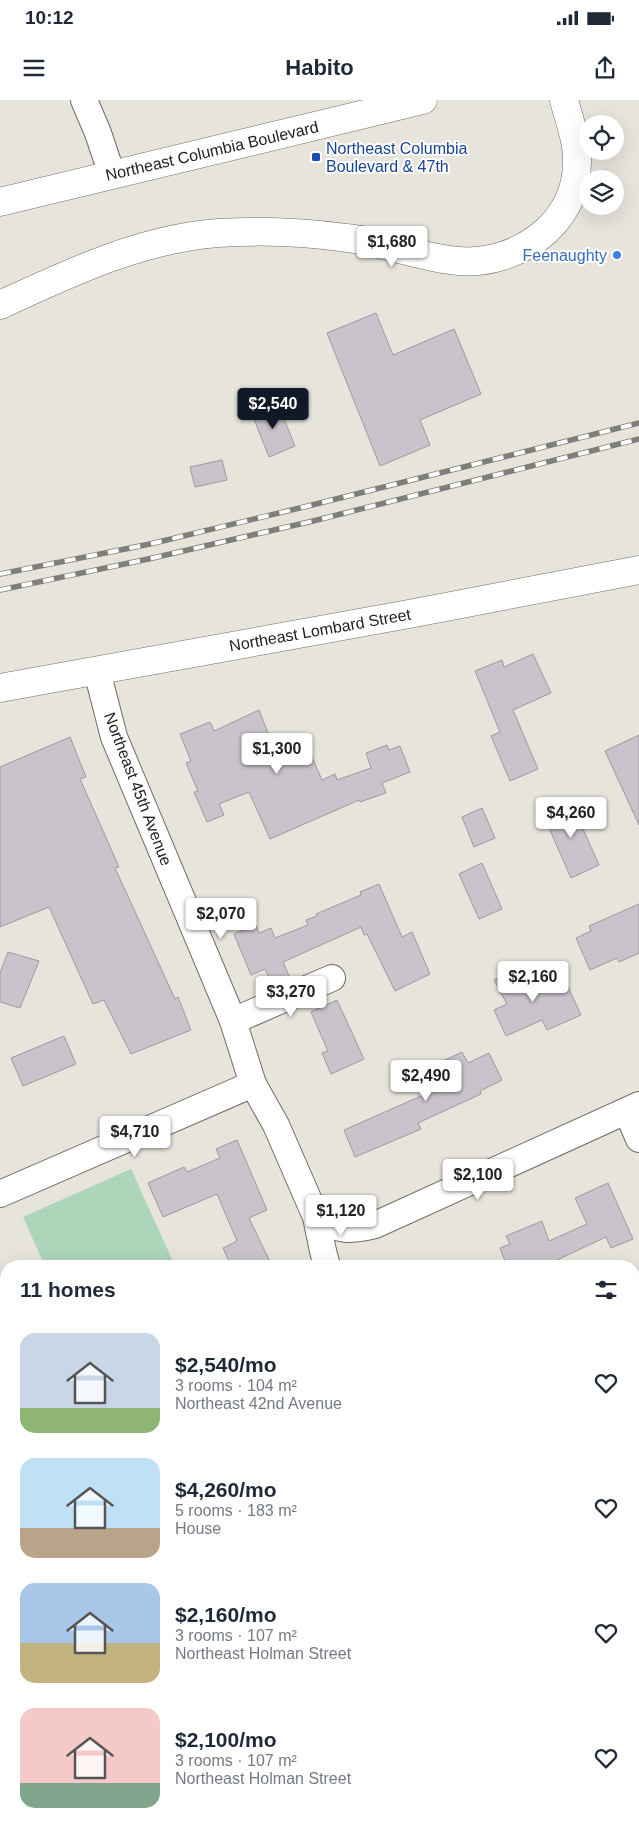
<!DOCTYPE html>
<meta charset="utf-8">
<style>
body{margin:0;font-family:Helvetica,sans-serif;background:#f2f2f3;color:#1f2937;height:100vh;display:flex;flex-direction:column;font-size:19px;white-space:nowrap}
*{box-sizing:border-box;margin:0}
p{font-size:16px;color:#747a83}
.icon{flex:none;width:28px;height:28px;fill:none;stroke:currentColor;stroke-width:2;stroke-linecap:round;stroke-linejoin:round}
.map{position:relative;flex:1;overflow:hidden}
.sheet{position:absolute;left:0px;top:1160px;width:640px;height:571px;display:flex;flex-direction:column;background:#fff;border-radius:20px 20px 0 0;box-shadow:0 5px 20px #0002}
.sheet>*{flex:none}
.controls{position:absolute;left:579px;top:15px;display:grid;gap:10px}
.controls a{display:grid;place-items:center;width:45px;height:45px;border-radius:50%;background:#fff;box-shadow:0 5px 20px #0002;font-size:25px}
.price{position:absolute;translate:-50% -42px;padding:0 11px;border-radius:5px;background:#fff;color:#222;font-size:16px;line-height:32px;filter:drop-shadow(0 1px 2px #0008)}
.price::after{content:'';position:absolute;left:50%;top:30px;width:15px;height:11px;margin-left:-8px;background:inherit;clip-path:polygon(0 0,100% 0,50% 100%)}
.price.on{background:#111827;color:#fff}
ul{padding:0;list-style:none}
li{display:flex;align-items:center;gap:15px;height:125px;padding:0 20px}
li span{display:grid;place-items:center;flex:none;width:140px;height:100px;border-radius:15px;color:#555}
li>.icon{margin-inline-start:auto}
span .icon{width:60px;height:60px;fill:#fffc;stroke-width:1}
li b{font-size:21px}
h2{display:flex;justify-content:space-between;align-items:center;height:60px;padding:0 20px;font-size:21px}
.status{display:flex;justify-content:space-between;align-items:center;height:35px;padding:0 25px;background:#fff;direction:ltr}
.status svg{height:14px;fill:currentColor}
header{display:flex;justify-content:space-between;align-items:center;height:65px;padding:0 20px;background:#fff;font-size:22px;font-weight:800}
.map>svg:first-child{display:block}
</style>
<div class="status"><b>10:12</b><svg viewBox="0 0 49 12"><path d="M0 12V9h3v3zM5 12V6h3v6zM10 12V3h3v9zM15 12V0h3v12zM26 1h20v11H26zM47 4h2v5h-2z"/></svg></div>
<header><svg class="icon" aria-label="menu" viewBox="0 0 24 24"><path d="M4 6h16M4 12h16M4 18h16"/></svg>Habito<svg class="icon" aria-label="share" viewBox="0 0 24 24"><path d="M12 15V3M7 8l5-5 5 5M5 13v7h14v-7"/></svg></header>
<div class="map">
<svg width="639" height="1731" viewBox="0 0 639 1731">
<rect width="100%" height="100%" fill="#e6e4db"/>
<polygon fill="#acd5ba" points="131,1069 175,1166 45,1166 23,1117"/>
<g fill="#c9c3cb" stroke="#9e99a0">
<polygon points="376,213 393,255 454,229 481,294 420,320 430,345 380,366 327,233"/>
<polygon points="278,304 295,346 269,357 252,314"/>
<polygon points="222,360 227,380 195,387 190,367"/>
<polygon points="533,554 551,593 513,610 538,669 510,681 491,636 500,632 475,571 502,560 504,567"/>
<polygon points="259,610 275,651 304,639 322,680 335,674 337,680 371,668 366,653 387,645 389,650 400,646 410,672 382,683 386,693 360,702 359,700 270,739 249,692 219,704 224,715 207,722 194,692 198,691 186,663 191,661 180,634 210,622 214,631"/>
<polygon points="639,635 639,725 605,651"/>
<polygon points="70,637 86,677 80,679 119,767 115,768 175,899 178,897 191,930 131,954 104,900 93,904 49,807 0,827 0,667"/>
<polygon points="570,700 599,765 571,778 542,712"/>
<polygon points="482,708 495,738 474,747 462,717"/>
<polygon points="482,763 502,809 479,819 459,774"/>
<polygon points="379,784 402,837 412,832 430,874 395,891 367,834 364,835 361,827 283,862 291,880 273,887 265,869 251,875 234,834 256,825 259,833 271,828 275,838 308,825 306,820 317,816 316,814 361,795 360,792"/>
<polygon points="639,804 639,853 619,862 617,858 590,870 576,838 591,831 589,826"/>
<polygon points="8,852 39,861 20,908 0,902 0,873"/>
<polygon points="525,865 536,891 564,878 581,915 547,930 542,920 506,936 494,910 507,904 494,880"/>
<polygon points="337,900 364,959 331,974 322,953 328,951 311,912"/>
<polygon points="64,936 76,964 23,986 11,958"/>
<polygon points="462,952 468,963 489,953 502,980 480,991 481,994 418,1023 421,1029 355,1057 344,1030 428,993 423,983 433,978 428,968"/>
<polygon points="237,1040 267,1110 249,1118 272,1166 231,1166 223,1148 237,1141 217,1094 163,1117 148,1083 184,1067 187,1072 220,1058 216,1049"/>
<polygon points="608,1083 633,1139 611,1148 606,1137 557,1160 559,1166 507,1166 500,1148 510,1144 506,1136 542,1121 549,1141 587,1124 575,1098"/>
</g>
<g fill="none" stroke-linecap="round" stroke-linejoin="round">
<defs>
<g id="street">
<polyline points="84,0 98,33 112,75"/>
<polyline points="97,571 114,637 233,921 253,984 276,1025 316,1117 323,1151 327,1166"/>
<polyline points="233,921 332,878"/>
<polyline points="627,1011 639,1039"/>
<polyline points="0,1094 253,984"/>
<path d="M316,1117C340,1132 349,1131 375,1125L639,1005"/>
<polyline points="0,1681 6,1682"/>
<polyline points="198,1725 216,1731"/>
<polyline points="554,1725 556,1731"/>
</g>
<path id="secondary" d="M0,205C70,173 140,139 218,133C261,130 304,132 347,138C384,142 421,158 458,161C515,166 577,125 577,63C578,42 569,20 564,0"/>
<g id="primary">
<polyline points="0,102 423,0"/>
<polyline points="0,588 409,514 639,470"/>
</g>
</defs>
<use href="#street" stroke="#6e6c64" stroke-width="28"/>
<use href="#secondary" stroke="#6e6c64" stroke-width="29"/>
<use href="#primary" stroke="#6e6c64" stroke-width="29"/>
<use href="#street" stroke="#fff" stroke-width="26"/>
<use href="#secondary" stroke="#fff" stroke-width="28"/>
<use href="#primary" stroke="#fff" stroke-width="28"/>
<defs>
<g id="rail">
<polyline points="0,474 150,444 308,406 639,323"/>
<polyline points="0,490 153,458 313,421 639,339"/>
</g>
</defs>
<use href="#rail" stroke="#807e78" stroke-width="5.5"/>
<use href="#rail" stroke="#fff" stroke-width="4" stroke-dasharray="11" stroke-linecap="butt"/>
</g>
<rect fill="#1a4fb4" stroke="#fff" stroke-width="2" x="311" y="52" width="10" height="10" rx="2.5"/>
<circle fill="#3f7fe0" stroke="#fff" stroke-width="2" cx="617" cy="155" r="5"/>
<g text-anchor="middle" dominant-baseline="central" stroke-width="4" stroke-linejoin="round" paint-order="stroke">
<g font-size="16" fill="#164399" stroke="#fff" text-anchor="start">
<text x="326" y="48">Northeast Columbia<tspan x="326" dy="18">Boulevard &amp; 47th</tspan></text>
</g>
<g font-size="16" fill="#22211e" stroke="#fff">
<text transform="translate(212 51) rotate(-13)">Northeast Columbia Boulevard</text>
<text transform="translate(320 530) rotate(-10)">Northeast Lombard Street</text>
<text transform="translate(138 689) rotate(69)">Northeast 45th Avenue</text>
</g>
<g font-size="16" fill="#366cbe" stroke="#fff" text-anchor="end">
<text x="607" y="155">Feenaughty</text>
</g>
</g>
</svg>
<div class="controls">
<a><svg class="icon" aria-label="locate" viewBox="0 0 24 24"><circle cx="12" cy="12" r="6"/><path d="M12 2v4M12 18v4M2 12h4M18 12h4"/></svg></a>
<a><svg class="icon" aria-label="layers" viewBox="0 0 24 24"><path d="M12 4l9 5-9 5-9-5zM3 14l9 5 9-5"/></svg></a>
</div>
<b class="price" style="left:392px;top:168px">$1,680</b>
<b class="price on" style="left:273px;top:330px">$2,540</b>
<b class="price" style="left:277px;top:675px">$1,300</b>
<b class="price" style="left:571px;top:739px">$4,260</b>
<b class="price" style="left:221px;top:840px">$2,070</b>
<b class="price" style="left:533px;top:903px">$2,160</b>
<b class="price" style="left:291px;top:918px">$3,270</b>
<b class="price" style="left:426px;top:1002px">$2,490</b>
<b class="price" style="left:135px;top:1058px">$4,710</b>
<b class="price" style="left:478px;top:1101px">$2,100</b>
<b class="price" style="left:341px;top:1137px">$1,120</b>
<section class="sheet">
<h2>11 homes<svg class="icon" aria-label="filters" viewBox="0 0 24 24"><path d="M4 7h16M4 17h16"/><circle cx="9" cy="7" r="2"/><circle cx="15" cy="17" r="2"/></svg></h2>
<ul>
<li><span style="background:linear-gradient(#c9d6e8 75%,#8fb573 0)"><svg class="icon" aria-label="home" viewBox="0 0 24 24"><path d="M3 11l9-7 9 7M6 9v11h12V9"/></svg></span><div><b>$2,540/mo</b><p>3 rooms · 104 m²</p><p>Northeast 42nd Avenue</p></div><svg class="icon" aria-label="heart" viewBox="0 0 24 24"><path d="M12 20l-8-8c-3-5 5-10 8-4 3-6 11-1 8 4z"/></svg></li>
<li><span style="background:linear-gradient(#bfe0f5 70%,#b9a48a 0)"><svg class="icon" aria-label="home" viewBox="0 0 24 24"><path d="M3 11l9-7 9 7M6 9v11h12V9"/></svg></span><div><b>$4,260/mo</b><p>5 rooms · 183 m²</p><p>House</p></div><svg class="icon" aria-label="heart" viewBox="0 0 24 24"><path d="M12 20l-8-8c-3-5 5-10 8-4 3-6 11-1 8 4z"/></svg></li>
<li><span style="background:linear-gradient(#a9c7e8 60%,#c2b280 0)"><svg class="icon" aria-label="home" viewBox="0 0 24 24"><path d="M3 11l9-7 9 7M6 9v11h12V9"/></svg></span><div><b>$2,160/mo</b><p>3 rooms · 107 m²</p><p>Northeast Holman Street</p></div><svg class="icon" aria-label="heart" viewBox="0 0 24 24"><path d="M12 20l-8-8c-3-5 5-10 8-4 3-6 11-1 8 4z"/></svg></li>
<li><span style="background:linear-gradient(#f6c9c9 75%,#7fa58c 0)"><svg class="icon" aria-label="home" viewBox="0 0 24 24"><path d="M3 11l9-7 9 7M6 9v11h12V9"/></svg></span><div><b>$2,100/mo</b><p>3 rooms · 107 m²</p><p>Northeast Holman Street</p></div><svg class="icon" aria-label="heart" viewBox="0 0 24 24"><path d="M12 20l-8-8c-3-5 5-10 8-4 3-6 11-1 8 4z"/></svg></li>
</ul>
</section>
</div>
